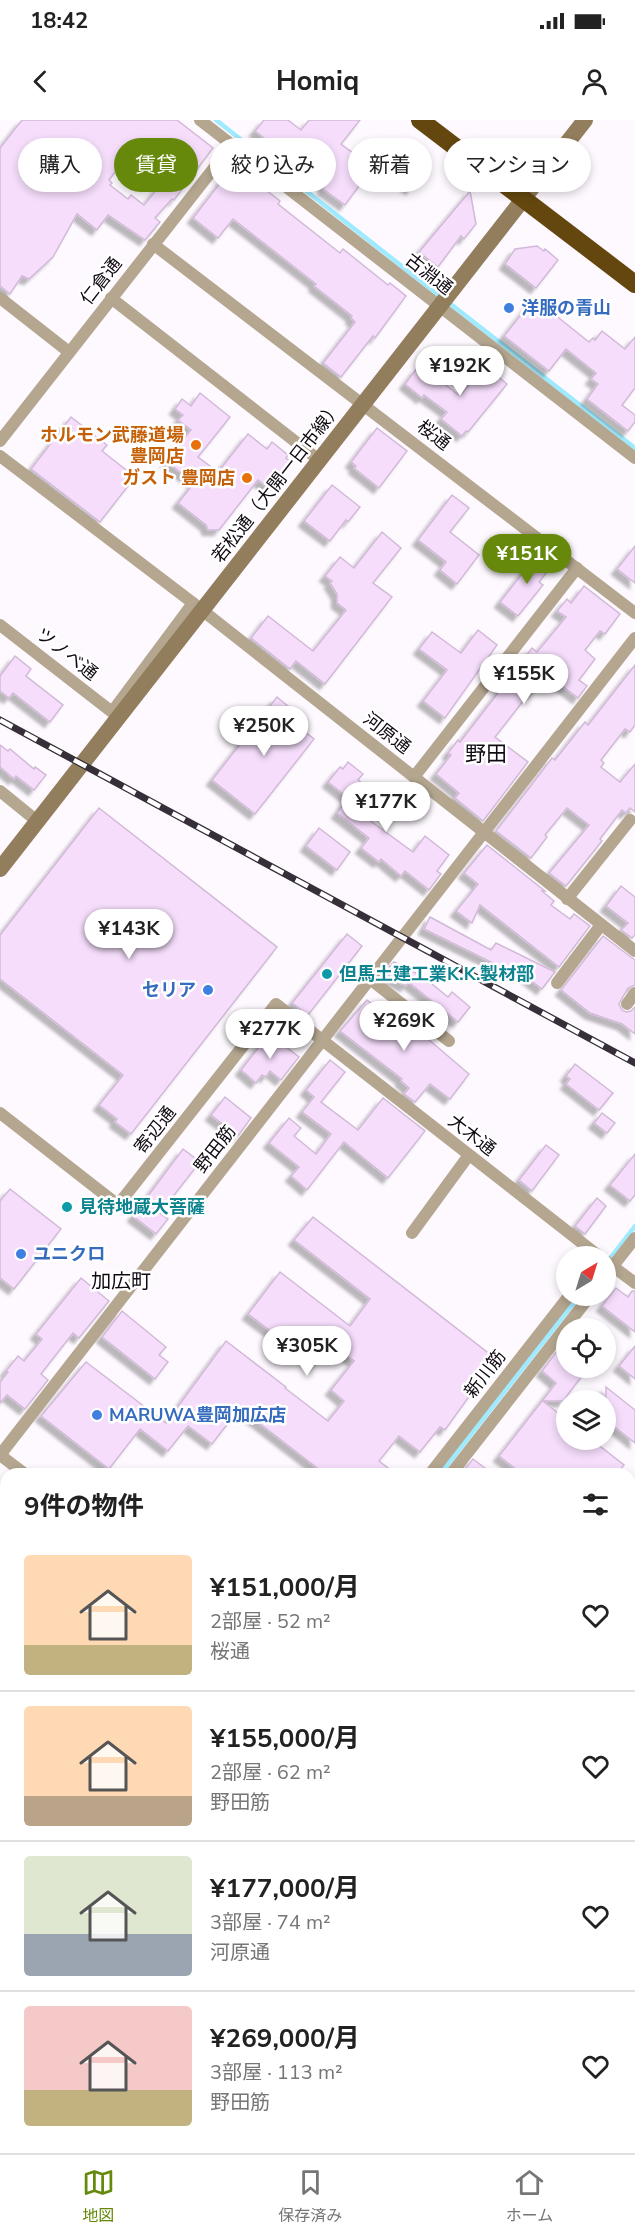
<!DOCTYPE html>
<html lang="ja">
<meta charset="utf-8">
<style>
body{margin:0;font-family:"Nunito Sans","Noto Sans JP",sans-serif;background:#f6f6f6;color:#222;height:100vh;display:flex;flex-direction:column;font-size:22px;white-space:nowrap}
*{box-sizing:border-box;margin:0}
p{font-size:20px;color:#767676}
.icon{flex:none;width:33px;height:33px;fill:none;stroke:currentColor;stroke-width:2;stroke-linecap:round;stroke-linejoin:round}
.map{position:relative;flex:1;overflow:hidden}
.panel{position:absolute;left:0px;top:1348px;width:636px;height:686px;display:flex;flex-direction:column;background:#fff;border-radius:18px 18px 0 0;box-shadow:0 3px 9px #0003}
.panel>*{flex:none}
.guide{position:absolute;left:18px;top:18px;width:600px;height:54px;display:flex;gap:12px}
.needle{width:39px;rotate:38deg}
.controls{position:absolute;left:556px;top:1126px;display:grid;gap:12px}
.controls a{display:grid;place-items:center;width:60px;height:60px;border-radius:50%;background:#fff;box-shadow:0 3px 9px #0003;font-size:30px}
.price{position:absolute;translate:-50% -51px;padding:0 14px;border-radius:21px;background:#fff;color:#222;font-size:20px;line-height:39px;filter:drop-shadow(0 2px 3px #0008)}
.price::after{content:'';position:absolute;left:50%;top:36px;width:18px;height:14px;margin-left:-9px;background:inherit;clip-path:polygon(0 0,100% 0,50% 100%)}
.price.current{background:#66890c;color:#fff}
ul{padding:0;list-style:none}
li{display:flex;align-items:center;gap:18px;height:150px;padding:0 24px}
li+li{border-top:2px solid #e0e0e0}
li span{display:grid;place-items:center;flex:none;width:168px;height:120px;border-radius:6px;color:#555}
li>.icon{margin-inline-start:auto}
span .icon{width:72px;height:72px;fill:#fffc;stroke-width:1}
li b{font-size:26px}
h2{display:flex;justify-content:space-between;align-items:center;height:72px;padding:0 24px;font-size:26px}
.chip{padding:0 21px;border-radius:27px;background:#fff;box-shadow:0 3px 9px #0003;font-size:21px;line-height:54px}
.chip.current{background:#66890c;color:#fff}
.status{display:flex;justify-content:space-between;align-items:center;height:42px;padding:0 30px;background:#fff;direction:ltr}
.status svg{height:16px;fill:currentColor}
header{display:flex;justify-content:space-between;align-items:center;height:78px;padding:0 24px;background:#fff;font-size:27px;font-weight:700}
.menu{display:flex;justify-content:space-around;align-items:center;height:84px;border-top:2px solid #e0e0e0;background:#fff;font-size:16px;color:#767676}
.menu a{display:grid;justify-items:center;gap:3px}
.menu .current{color:#66890c}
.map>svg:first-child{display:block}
</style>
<div class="status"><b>18:42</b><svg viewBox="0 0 49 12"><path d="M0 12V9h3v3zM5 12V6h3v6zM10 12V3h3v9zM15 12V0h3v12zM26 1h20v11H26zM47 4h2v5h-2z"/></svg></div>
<header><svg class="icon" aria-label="back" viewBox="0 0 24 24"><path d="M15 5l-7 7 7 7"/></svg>Homiq<svg class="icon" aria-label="person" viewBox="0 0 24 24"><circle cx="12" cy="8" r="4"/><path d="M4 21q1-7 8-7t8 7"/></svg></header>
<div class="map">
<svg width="635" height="2033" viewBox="0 0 635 2033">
<defs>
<filter id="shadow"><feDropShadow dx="-5.5" dy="5.5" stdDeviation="1.5" flood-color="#0004"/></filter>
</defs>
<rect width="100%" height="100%" fill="#fef9ff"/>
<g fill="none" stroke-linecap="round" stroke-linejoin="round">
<g stroke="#9eeafe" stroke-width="4.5">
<polyline points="216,0 441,177"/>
<polyline points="448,182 635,328"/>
<polyline points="608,1141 635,1106"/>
<polyline points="440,1354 579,1176"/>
<polyline points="0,1921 6,1913"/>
</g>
</g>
<g fill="#f5ddfb" stroke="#d1bad7" stroke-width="1.5" fill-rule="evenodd" filter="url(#shadow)">
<path d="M22,0H177L213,28L174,80L172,79L155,98L160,102L145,120L108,95L97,110L77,94L53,137L29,159L22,156L10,174L0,166V28ZM124,40L137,49L139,47L161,64L144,85L131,75L128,79L110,65L112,63L109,60Z"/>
<polygon points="264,0 288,0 301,10 309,0 360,0 341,24 368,44 360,54 365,58 345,85 323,69 325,66 255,11"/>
<polygon points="401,25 430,48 419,63 417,61 411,69 396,57 403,49 390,39"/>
<polygon points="234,45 280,81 278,84 340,133 343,129 388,165 390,163 406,176 375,218 373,216 341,257 323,243 355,202 351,198 352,196 314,166 316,164 233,99 218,118 193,98"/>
<polygon points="470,71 476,104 464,119 461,116 438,147 419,132"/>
<polygon points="537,126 544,131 545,129 558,140 536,168 505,144 515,129"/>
<polygon points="534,178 589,222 593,218 595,220 602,211 625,229 635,217 635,268 622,285 635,295 635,302 628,311 587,279 598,264 591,259 596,253 566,229 549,251 504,216"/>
<polygon points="484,245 507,264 468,312 466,311 462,316 441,299 447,292 424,275 422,278 405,264 417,248 432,259 434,256 460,276"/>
<polygon points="200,273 230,297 198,337 218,352 248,314 267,329 272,322 288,335 286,338 291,342 270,369 258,360 219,410 208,410 206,405 178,383 194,363 166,341 191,310 178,300 183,295 175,289 182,279 191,286"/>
<polygon points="71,297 107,325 102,331 135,357 100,402 31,349"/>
<polygon points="377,308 407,331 379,368 354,348 356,346 351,342"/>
<polygon points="332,365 360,387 348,402 346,400 330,421 304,401"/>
<polygon points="452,375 469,388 450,412 479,435 457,464 440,450 446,442 418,420"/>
<polygon points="382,412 401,428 373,463 392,477 325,564 296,541 290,549 251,518 268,496 313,531 346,490 337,483 337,474 330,463 332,461 325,456 340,437 354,448"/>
<polygon points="635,426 635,463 617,449"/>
<polygon points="539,432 553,444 539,462 543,465 518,496 500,482"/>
<polygon points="584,466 620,494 605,514 600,511 585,530 595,539 579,560 587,566 578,578 548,555 533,573 531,571 495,617 528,642 483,701 455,678 459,673 436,654 451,635 448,633 458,620 460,622 504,565 507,568 525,544 522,541 532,528 537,532 566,497 557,491 567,479 571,483"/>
<polygon points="478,510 497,525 445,598 423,581 447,550 419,529 432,512 461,533"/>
<polygon points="15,536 31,549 26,556 63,585 50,602 13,573 9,578 0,571 0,556"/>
<polygon points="635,545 635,605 630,612 625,609 601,640 604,643 601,647 620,662 635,644 635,692 630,688 626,693 622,690 600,719 602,721 566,766 549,753 589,705 567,688 545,715 547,717 531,738 496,711 552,638 555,640 585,602 588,605"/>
<polygon points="277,577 294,591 288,599 314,619 255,694 212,660"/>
<polygon points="0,625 8,631 10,629 34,649 35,647 46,655 34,670 16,656 14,659 0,647"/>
<polygon points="348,642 363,654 358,660 371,670 361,682 373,692 368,699 413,732 425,716 449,735 437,751 441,754 429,770 405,751 401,756 381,739 379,742 361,728 369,718 337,693 348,678 328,662 340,647 343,649"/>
<polygon points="99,688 277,827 131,1014 115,1002 117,999 99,985 123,955 0,859 0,815"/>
<polygon points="319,708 350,732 337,750 306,726"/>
<polygon points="487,725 545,771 542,771 554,781 551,785 570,799 574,794 590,806 559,847 480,785 472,803 456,791 478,764 464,753"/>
<polygon points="621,766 635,777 635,815 632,818 621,810 628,803 606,786"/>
<polygon points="430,797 491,830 496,823 555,852 542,869 521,853 519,856 424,809"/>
<polygon points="347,814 362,826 308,895 292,883"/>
<polygon points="603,816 635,840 635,865 628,868 619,884 622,890 626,892 631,891 635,887 635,914 622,904 590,893 561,870"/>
<polygon points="394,842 422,856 448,877 452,872 470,887 458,902 408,862 406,866 388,857 392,849 389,847"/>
<polygon points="367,880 383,892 385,888 412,909 414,907 469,954 450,979 430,964 415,982 404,974 409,968 401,961 402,959 340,911"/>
<polygon points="269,914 299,937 281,960 270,951 266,957 262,955 256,963 241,950"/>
<polygon points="330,940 345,952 321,982 358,1010 383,978 425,1011 388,1058 344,1022 307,1070 291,1056 299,1047 269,1023 289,998 301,1008 294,1016 316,1034 331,1014 302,992 314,977 306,970"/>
<polygon points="575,944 613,973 599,990 566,964 570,959 566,956"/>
<polygon points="225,977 251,998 238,1016 211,995"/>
<polygon points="602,993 615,1003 607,1013 594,1003"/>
<polygon points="546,1025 559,1035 532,1071 519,1060"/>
<polygon points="183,1029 200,1042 160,1093 168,1099 156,1114 133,1096"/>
<polygon points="635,1034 635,1075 630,1081 610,1065"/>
<polygon points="10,1069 61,1109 14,1169 0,1158 0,1081"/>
<polygon points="597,1078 606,1086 585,1114 575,1106"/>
<polygon points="313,1097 496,1239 445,1310 440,1307 420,1332 399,1316 379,1341 396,1354 325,1354 259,1303 239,1289 212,1324 188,1306 168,1331 140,1309 109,1349 41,1296 86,1242 166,1303 226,1221 286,1267 285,1268 328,1301 344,1281 331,1270 354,1241 331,1223 315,1245 248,1194 280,1152 350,1206 370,1179 294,1120"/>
<polygon points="81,1158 109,1181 79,1218 73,1213 41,1254 48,1260 25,1289 7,1275 0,1283 0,1262 8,1252 6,1251 18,1236 24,1241 42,1219 36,1214"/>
<polygon points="616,1168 628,1177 632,1171 635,1171 635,1212 602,1186"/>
<polygon points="122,1191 166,1227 159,1235 168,1242 155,1259 102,1217"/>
<polygon points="561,1226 567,1231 567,1248 588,1248 563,1281 543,1281 567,1300 567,1320 592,1320 624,1345 617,1354 522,1354 499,1336 556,1263 542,1251"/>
<polygon points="635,1226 635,1259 619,1246"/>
<polygon points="606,1267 635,1290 635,1323 606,1300"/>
<polygon points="473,1339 493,1354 461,1354"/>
</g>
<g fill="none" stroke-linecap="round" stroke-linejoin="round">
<g stroke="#b4a68f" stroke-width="12">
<polyline points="200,0 635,338"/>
<polyline points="153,124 635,493"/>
<polyline points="0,178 69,232"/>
<polyline points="111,178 319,340"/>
<polyline points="0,321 232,25"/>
<polyline points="0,336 193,483 635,831"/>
<polyline points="0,505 112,592 193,483"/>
<polyline points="414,657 577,448"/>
<polyline points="0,671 37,701"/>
<polyline points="567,779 630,700"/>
<polyline points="370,859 449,921"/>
<polyline points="557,863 601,805"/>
<polyline points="627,884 635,873"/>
<polyline points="0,993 118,1085 276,884 600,1137"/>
<polyline points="412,1113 469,1035"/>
<polyline points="607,1142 635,1163"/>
<polyline points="606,1155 635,1118"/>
<polyline points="0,1335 635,518"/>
<polyline points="0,1335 25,1354"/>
<polyline points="430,1354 569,1176"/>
<polyline points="451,1354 590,1176"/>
<polyline points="3,1422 6,1424"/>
<polyline points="0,1501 6,1506"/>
<polyline points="0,1580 6,1573"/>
<polyline points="630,1644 635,1638"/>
<polyline points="0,1672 6,1676"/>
<polyline points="630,1826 635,1830"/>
<polyline points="0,1905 6,1897"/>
<polyline points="0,1934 6,1926"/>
<polyline points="502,2028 508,2033"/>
<polyline points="330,2033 333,2028"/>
</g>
<g stroke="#927d5c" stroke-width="16">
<polyline points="0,749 585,0"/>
<polyline points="0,2005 6,2010"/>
<polyline points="109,2028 112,2033"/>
<polyline points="20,2033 23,2028"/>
</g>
<polyline stroke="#64470f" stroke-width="18" points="420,0 635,164"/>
<defs>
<polyline id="rail" points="0,600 635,943"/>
</defs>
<use href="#rail" stroke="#362e38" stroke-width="7"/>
<use href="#rail" stroke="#fff" stroke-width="4.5" stroke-dasharray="14" stroke-linecap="butt"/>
</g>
<g fill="#3f7fe0" stroke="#fff" stroke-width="2">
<circle cx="509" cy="188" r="6"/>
<circle cx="208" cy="870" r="6"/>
<circle cx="21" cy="1134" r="6"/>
<circle cx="97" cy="1295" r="6"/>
</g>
<g fill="#e8710a" stroke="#fff" stroke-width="2">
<circle cx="196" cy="325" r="6"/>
<circle cx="247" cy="358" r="6"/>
</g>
<g fill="#0f9aa8" stroke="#fff" stroke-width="2">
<circle cx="327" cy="854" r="6"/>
<circle cx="67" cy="1087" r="6"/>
</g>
<g text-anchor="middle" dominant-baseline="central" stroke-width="5" stroke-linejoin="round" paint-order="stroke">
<g font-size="18" fill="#100812" stroke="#fff">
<text transform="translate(429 154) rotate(38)">古淵通</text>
<text transform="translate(101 161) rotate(-52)">仁倉通</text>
<text transform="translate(434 315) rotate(38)">桜通</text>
<text transform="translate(277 362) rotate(-52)">若松通（大開一日市線）</text>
<text transform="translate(67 534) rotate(38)">ツノベ通</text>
<text transform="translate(387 613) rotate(38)">河原通</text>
<text transform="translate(155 1010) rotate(-52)">寄辺通</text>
<text transform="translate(472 1015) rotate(38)">大木通</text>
<text transform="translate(215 1029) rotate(-52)">野田筋</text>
<text transform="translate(485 1254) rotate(-52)">新川筋</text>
</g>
<g font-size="18" font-weight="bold" fill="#366cbe" stroke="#fff" text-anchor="start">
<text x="521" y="188">洋服の青山</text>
<text x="196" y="870" text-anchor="end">セリア</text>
<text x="33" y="1134">ユニクロ</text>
<text x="109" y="1295">MARUWA豊岡加広店</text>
</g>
<g font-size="18" font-weight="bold" fill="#c56008" stroke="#fff" text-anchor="end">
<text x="184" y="315">ホルモン武藤道場<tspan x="184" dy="21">豊岡店</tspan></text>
<text x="235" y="358">ガスト 豊岡店</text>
</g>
<g font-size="18" font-weight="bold" fill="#0d838f" stroke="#fff" text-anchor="start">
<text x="339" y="854">但馬土建工業K.K.製材部</text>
<text x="79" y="1087">見待地蔵大菩薩</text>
</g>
<g font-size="20" fill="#100812" stroke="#fff">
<text x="121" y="1161">加広町</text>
</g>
<g font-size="21" fill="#100812" stroke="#fff">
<text x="486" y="634">野田</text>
</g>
</g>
</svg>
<div class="controls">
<a><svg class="needle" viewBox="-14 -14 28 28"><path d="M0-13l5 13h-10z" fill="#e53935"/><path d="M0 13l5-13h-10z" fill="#767676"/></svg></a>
<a><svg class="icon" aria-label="locate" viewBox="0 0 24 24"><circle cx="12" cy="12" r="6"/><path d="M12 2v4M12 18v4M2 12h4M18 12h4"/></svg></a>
<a><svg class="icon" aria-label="layers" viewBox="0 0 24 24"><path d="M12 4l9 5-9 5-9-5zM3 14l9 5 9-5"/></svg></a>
</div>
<b class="price" style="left:460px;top:277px">¥192K</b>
<b class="price current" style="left:527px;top:465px">¥151K</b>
<b class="price" style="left:524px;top:585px">¥155K</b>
<b class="price" style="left:264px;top:637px">¥250K</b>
<b class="price" style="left:386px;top:713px">¥177K</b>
<b class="price" style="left:129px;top:840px">¥143K</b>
<b class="price" style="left:404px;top:932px">¥269K</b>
<b class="price" style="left:270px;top:940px">¥277K</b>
<b class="price" style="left:307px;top:1257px">¥305K</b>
<div class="guide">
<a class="chip">購入</a>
<a class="chip current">賃貸</a>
<a class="chip">絞り込み</a>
<a class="chip">新着</a>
<a class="chip">マンション</a>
</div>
<section class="panel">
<h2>9件の物件<svg class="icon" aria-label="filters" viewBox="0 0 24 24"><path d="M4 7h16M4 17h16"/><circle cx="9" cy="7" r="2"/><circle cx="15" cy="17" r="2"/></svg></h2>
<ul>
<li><span style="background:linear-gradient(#ffd9b3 75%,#c2b280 0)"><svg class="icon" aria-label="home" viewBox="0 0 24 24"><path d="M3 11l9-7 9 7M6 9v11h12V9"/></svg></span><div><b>¥151,000/月</b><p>2部屋 · 52 m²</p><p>桜通</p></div><svg class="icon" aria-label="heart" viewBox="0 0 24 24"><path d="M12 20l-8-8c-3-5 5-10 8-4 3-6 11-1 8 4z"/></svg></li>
<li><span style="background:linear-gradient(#ffd9b3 75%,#b9a48a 0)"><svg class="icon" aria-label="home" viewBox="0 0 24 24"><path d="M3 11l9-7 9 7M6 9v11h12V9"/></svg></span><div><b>¥155,000/月</b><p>2部屋 · 62 m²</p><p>野田筋</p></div><svg class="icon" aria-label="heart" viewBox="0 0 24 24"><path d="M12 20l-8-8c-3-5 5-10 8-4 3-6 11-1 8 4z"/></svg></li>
<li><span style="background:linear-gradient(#dfe7d0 65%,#9aa5b1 0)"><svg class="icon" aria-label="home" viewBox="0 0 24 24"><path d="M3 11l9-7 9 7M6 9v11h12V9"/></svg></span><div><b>¥177,000/月</b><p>3部屋 · 74 m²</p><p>河原通</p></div><svg class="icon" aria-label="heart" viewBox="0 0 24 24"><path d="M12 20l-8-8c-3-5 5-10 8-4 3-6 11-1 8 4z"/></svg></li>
<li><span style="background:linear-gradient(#f6c9c9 70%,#c2b280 0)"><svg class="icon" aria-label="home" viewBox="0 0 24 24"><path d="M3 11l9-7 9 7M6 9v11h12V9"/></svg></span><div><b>¥269,000/月</b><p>3部屋 · 113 m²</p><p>野田筋</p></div><svg class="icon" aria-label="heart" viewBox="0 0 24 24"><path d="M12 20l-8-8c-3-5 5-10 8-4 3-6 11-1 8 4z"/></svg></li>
</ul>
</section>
</div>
<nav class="menu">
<a class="current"><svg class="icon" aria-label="map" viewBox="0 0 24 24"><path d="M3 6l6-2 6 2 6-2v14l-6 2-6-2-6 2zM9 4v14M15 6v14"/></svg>地図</a>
<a><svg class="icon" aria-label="saved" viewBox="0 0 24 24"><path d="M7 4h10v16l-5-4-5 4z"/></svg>保存済み</a>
<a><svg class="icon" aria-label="home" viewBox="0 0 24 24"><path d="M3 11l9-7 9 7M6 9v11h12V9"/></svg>ホーム</a>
</nav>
